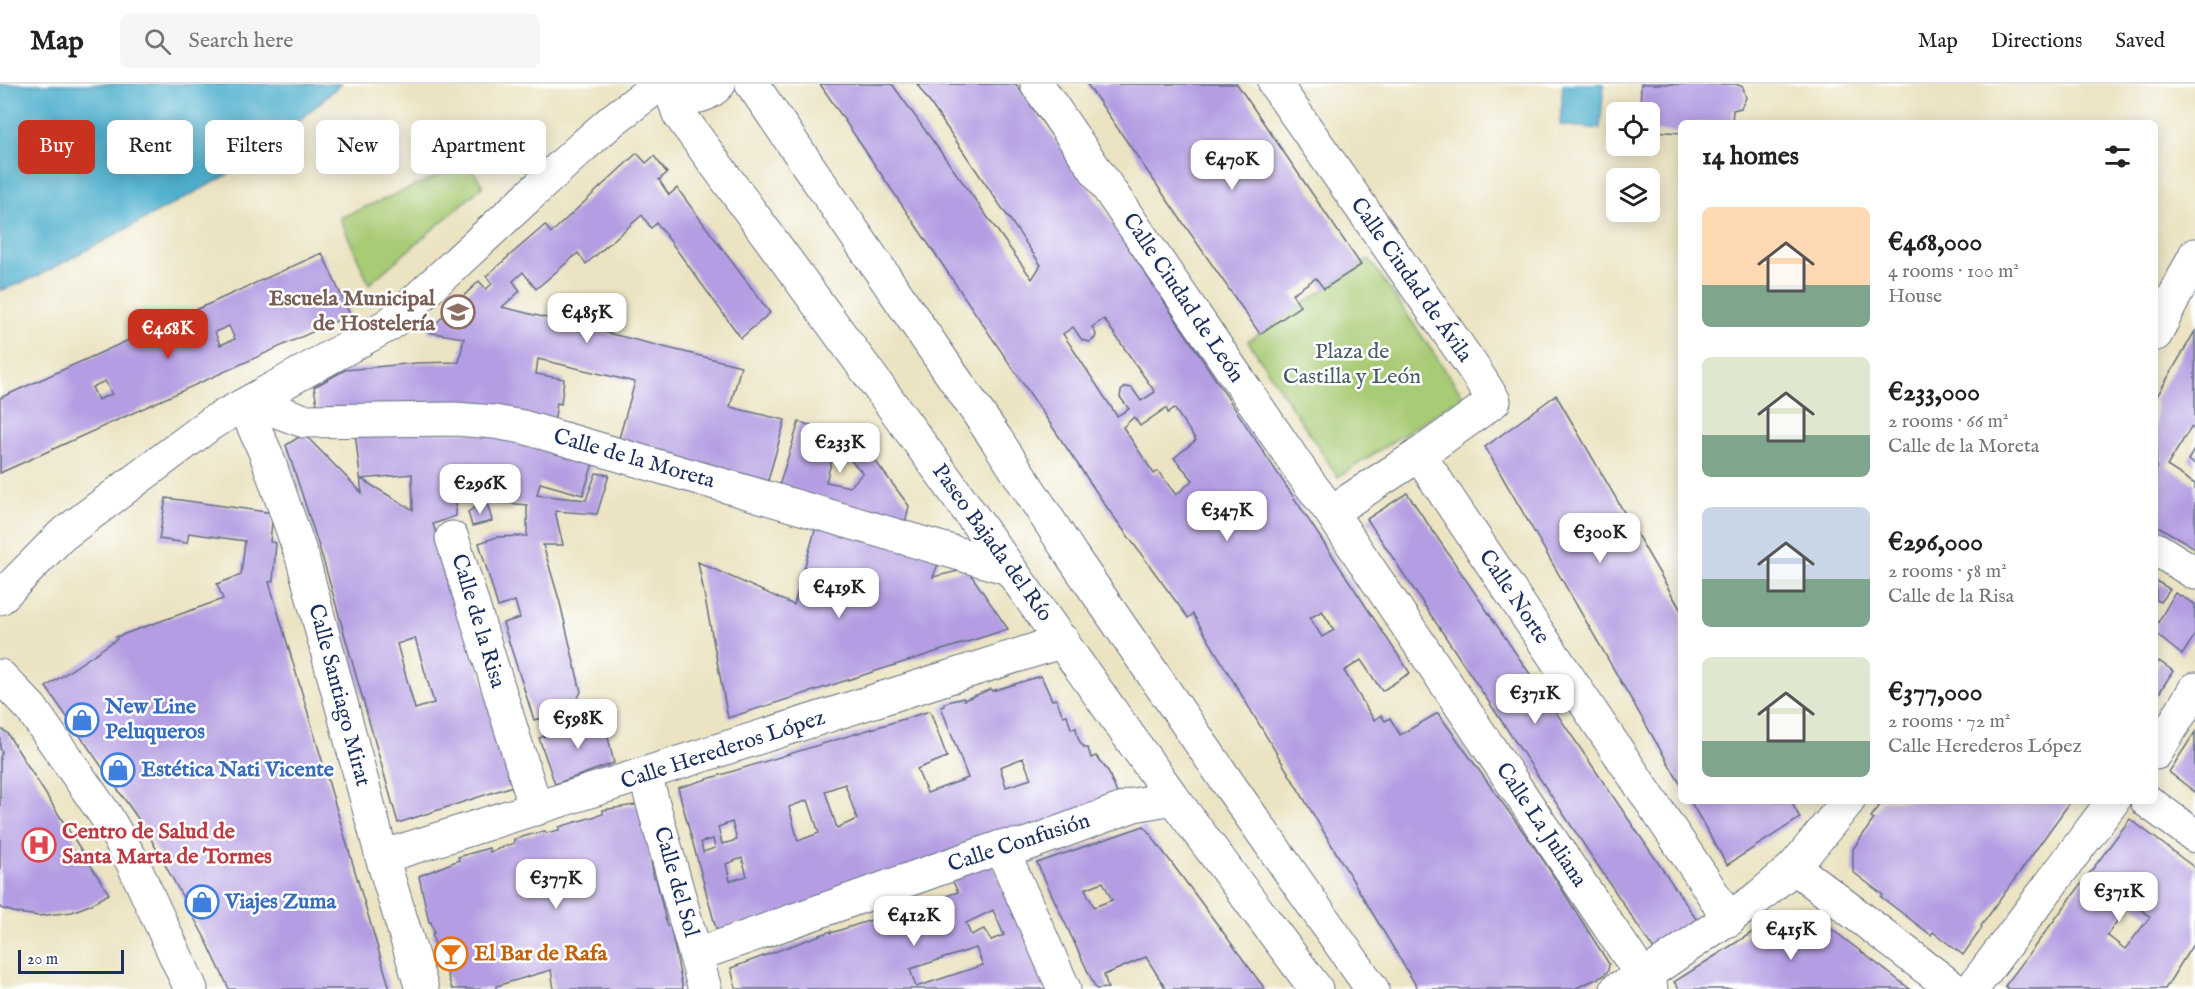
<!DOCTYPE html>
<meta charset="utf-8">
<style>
body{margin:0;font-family:"IM FELL English",serif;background:#f6f6f6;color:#222;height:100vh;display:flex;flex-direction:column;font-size:22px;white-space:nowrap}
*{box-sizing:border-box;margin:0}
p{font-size:20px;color:#767676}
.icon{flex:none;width:33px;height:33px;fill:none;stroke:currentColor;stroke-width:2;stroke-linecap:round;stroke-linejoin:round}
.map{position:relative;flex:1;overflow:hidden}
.sheet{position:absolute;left:1678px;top:36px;width:480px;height:684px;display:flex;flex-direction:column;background:#fff;border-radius:9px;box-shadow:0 3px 15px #0003}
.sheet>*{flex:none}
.guide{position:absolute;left:18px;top:36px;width:570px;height:54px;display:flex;gap:12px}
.buttons{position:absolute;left:1606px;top:18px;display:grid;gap:12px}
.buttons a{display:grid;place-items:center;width:54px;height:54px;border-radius:9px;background:#fff;box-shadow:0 3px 15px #0003;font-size:30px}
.scale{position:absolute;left:18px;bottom:15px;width:106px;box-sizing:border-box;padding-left:6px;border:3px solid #1b2f5e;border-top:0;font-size:16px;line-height:21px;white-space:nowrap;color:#1b2f5e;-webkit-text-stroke:4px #fff;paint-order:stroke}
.price{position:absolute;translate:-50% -51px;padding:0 14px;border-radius:12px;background:#fff;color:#222;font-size:20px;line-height:39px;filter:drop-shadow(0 2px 3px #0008)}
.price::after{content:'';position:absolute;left:50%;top:36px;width:18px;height:14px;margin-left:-9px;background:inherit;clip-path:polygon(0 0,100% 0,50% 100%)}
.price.on{background:#c8321e;color:#fff}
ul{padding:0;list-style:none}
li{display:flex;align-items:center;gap:18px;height:150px;padding:0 24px}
li span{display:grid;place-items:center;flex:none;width:168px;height:120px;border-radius:9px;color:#555}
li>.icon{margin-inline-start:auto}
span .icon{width:72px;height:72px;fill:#fffc;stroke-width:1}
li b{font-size:26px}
h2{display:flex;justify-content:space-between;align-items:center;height:72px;padding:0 24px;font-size:26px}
.chip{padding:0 21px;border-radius:9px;background:#fff;box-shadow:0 3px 15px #0003;font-size:21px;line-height:54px}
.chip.on{background:#c8321e;color:#fff}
header{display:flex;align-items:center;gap:36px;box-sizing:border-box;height:84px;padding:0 30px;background:#fff;border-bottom:2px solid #e0e0e0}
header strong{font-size:28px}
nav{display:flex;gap:33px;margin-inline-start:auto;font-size:21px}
.search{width:420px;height:54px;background:#f6f6f6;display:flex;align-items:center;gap:15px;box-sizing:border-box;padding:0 21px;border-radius:9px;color:#767676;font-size:22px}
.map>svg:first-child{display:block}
</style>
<header>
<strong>Map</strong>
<div class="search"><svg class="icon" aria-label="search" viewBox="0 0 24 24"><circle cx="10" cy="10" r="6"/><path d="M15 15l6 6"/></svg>Search here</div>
<nav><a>Map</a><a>Directions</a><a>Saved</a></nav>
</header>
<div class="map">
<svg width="2195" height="905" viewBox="0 0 2195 905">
<rect width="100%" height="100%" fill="#fff"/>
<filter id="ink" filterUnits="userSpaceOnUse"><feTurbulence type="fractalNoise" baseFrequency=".0167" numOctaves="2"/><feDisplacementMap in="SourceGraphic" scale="12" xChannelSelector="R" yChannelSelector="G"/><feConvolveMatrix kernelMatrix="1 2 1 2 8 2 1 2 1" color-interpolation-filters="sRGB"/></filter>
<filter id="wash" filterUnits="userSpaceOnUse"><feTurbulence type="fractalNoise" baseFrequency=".008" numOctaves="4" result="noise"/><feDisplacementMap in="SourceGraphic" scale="24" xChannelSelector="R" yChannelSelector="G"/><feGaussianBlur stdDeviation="1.35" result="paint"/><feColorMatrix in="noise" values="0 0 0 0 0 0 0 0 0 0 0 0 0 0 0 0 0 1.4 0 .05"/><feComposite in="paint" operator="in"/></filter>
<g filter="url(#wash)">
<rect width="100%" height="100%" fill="#ebe3c1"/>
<g fill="#a8cb74" stroke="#627d69" stroke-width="1.5">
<polygon points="468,79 483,102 369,200 340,134"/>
<polygon points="1369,175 1463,312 1338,393 1248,257"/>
</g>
<g fill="#4fb0ce" stroke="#357096" stroke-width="1.5">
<polygon points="0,0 341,0 254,77 38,192 0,207"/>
<polygon points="1563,0 1604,0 1600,45 1560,41"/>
</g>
<g id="blocks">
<g fill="#b49de2" fill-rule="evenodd">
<path d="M820,0H892L1032,195L1041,181L917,0H1016L1096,115L1410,589L1382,607L1361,576L1344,587L1374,636L1381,631L1385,637L1390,634L1400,651L1438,629L1544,777L1609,880L1608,887L1603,892L1574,905H1418L1193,530L1188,534L1108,425ZM1104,235L1155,308L1141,317L1132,304L1125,303L1121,307L1120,313L1129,325L1117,332L1063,250L1073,243L1082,256L1090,258L1095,254L1096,250L1092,243ZM1166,324L1168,329L1174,324L1196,356L1174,374L1193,396L1176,411L1158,387L1154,390L1123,343L1134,333L1140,342ZM1322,527L1334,546L1322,553L1310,534Z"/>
<polygon points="1087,0 1237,0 1361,181 1324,205 1316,194 1292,210 1300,222 1260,250"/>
<polygon points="1641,0 1736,0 1743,3 1746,14 1741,24 1733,26 1732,39 1682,39 1682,49 1650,47 1650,28 1640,28"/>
<polygon points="637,69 646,79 654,72 667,89 659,96 669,111 677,104 770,229 741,254 657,139 651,144 642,131 586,180 578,169 536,205 523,188 513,197 520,207 502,223 741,282 730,323 785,336 767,400 618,358 635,298 538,275 536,290 564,295 561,320 557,319 554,339 318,326 314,303 345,286 416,279 459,278 464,254 427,248 479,197 486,205 492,200 486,192 545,141 551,149"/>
<path d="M322,169L350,231L0,389V314ZM229,242L235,255L220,261L215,248ZM105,297L112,310L98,316L92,303Z"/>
<polygon points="2195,247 2195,346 2191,343 2167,382 2195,400 2195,464 2156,441 2156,314"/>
<polygon points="1556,311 1682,528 1682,703 1485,363"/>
<path d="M799,338L859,355L909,422L905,440L778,405ZM834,368L846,372L863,389L850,403L826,398Z"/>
<path d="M355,348H492L595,373L583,411L540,399L537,411L586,416L596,389L609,391L597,430L555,427L563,461H543L560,519L581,608L571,626L534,636L503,539L520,534L515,517L498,523L479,459L497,453L527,452V421L484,417L488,383L473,384L471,397L449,395V414L456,415V432L433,440L516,701L398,739L323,475L286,361L304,350L362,409ZM412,390L413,426L361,395ZM415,554L434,619L415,625L397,560Z"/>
<polygon points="2195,364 2195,380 2188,376"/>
<polygon points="1407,409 1699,839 1656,869 1367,435"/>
<polygon points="166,414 273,429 270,458 276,459 273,497 269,498 390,905 229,905 206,856 146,746 46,603 117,555 116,553 223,515 217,500 241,491 245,457 189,449 187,459 159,455"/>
<polygon points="484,417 488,422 492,437 472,442 468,428"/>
<polygon points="817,439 940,475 933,493 967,485 1008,545 728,634 698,478 794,521"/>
<polygon points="2156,497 2170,505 2160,518 2156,516"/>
<polygon points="2175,509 2195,520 2195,551 2182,571 2156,550 2156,542"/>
<polygon points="2159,577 2173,587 2156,614 2156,582"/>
<path d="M1041,592L1052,616L1056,615L1063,632L1067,631L1071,645L1076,644L1078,654L1081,660L1085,664H1088L1091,674L1096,672L1108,687L1118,712L718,852L678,704L930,627L947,673L917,685L927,709L968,694L941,623L944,622V619L963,614L964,616L991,605L992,607ZM1023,674L1031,695L1006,703L1000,683ZM845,700L857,735L837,744L825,707ZM808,716L819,749L798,757L789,723ZM732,738L737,756L722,760L718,743ZM713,755L715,764L703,768L701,758ZM742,774L747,792L730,797L726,780Z"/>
<polygon points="603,632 614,679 555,700 539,654"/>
<polygon points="0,644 7,649 109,810 92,820 72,828 39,832 17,829 0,824 0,673 2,667 0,665"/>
<polygon points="2195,648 2195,708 2169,688"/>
<polygon points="1690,717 1791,717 1800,734 1727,781"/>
<polygon points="1883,717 2071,717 1981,842 1982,844 1963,871 1933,848 1931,851 1881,813 1883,811 1853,788 1853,765 1874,735 1871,733"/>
<polygon points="641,720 654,794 656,794 667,842 670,841 683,905 554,905 551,886 496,902 496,905 452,905 442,873 439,875 432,850 434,849 431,838 429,838 419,792 459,776 458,773 489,764 490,768 514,759 514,755 545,747 546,749 559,746 559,743 603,730 603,726"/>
<path d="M2130,735L2195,784V857L2165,905H2009L2005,902ZM2131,818L2150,833L2125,865L2107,851Z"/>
<path d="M1144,742L1203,821L1265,905H1166L1146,873L1104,891L1108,904L1096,905L1037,779ZM1103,798L1112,816L1094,823L1085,805Z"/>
<path d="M990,773L1049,905H736L731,884L831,847V849L958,808L949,790ZM993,826L1004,851L991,856L984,845L971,851L966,839ZM976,864L983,881L916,903L910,885Z"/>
<polygon points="1781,830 1813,831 1910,905 1679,905 1674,898"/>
</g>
</g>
</g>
<g filter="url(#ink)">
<use href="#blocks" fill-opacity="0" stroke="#646e81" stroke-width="1.5"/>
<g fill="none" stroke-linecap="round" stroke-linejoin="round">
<defs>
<g id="street">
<path d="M660,0C677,17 702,18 719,0"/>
<polyline points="752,0 996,355 1072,472 1230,702 1372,905"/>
<polyline points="1037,0 1307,396 1331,428 1651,905"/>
<polyline points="1275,0 1474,285 1494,317 1419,371 1331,428"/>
<polyline points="672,10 679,30 943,391 1173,714 1316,905"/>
<polyline points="2156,250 2195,171"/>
<polyline points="252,318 304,337 455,335 494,338 523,343 1008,484"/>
<polyline points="244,321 266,370 303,476 382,773 422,905"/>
<polyline points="1419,371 1704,796 1729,836"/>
<polyline points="452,454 536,725"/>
<polyline points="2156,465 2195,489"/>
<polyline points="0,514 61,452 213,338 390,240 582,63 614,35 660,0"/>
<polyline points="0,592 31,624 106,732 130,773 191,905"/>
<polyline points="2156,669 2195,605"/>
<polyline points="645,691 705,905"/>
<polyline points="2147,717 2195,752"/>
<polyline points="1001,763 1064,905"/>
<polyline points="382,773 1063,557"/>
<polyline points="1794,783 1954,905"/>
<polyline points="696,871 1001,763 1025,761 1134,721 1173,714"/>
<polyline points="1617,905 1643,893 1755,816 1794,783 1848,717"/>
<polyline points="1972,905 2113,717"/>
</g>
</defs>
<use href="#street" stroke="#646e81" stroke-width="35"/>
<use href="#street" stroke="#fff" stroke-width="33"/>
</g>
</g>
<defs>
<symbol id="university-ring" viewBox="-11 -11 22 22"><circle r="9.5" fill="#fff" stroke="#8d6e63" stroke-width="1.5"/><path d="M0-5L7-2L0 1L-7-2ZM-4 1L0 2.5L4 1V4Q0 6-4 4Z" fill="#8d6e63"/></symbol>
<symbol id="shop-ring" viewBox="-11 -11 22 22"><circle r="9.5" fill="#fff" stroke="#3f7fe0" stroke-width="1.5"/><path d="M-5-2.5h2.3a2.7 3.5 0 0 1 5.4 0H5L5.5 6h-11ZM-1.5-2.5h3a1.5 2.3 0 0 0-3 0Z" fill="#3f7fe0"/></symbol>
<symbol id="hospital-ring" viewBox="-11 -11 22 22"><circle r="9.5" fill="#fff" stroke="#e0444e" stroke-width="1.5"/><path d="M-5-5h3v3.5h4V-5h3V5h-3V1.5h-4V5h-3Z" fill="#e0444e"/></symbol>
<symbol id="bar-ring" viewBox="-11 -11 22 22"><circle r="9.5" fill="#fff" stroke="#e8710a" stroke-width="1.5"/><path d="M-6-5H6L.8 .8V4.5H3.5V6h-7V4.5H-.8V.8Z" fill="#e8710a"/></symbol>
</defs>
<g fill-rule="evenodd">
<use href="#university-ring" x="439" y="209" width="38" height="38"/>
<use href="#shop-ring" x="63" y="617" width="38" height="38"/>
<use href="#shop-ring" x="99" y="667" width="38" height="38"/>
<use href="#hospital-ring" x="20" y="742" width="38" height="38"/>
<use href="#shop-ring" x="183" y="799" width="38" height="38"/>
<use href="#bar-ring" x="432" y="851" width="38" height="38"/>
</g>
<g text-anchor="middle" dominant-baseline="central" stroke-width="5" stroke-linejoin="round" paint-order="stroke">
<g font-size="22" fill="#1b2f5e" stroke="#fff">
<text transform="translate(1411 196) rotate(55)">Calle Ciudad de Ávila</text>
<text transform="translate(1183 214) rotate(56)">Calle Ciudad de León</text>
<text transform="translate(634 375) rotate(16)">Calle de la Moreta</text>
<text transform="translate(992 459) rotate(54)">Paseo Bajada del Río</text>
<text transform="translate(1514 513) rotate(56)">Calle Norte</text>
<text transform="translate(478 537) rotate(73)">Calle de la Risa</text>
<text transform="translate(339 611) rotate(75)">Calle Santiago Mirat</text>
<text transform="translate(723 666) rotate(-18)">Calle Herederos López</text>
<text transform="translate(1541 741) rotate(56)">Calle La Juliana</text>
<text transform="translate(1019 759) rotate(-18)">Calle Confusión</text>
<text transform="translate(676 798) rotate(74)">Calle del Sol</text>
</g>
<g font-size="22" font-weight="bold" fill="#785e54" stroke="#fff" text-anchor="end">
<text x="435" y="215">Escuela Municipal<tspan x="435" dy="25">de Hostelería</tspan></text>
</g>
<g font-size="22" fill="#455e65" stroke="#fff">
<text x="1352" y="268">Plaza de<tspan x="1352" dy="25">Castilla y León</tspan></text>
</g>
<g font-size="22" font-weight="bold" fill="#366cbe" stroke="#fff" text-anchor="start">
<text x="105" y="623">New Line<tspan x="105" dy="25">Peluqueros</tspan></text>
<text x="141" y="686">Estética Nati Vicente</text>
<text x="225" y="818">Viajes Zuma</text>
</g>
<g font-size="22" font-weight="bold" fill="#be3a42" stroke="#fff" text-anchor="start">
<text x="62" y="748">Centro de Salud de<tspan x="62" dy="25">Santa Marta de Tormes</tspan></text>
</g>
<g font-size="22" font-weight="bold" fill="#c56008" stroke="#fff" text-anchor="start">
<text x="474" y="870">El Bar de Rafa</text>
</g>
</g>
</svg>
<div class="buttons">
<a><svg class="icon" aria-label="locate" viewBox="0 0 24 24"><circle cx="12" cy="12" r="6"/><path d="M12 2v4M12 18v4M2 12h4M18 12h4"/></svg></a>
<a><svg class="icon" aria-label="layers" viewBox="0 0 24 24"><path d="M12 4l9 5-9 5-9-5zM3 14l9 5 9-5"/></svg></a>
</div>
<div class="scale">20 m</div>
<b class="price" style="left:1232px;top:107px">€470K</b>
<b class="price" style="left:587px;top:260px">€485K</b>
<b class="price on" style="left:168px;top:276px">€468K</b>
<b class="price" style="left:840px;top:390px">€233K</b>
<b class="price" style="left:480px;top:431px">€296K</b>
<b class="price" style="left:1227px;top:458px">€347K</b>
<b class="price" style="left:1600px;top:480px">€300K</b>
<b class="price" style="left:839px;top:535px">€419K</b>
<b class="price" style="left:1535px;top:641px">€371K</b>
<b class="price" style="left:578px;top:666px">€598K</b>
<b class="price" style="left:556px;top:826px">€377K</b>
<b class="price" style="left:2119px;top:839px">€371K</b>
<b class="price" style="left:914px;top:863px">€412K</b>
<b class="price" style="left:1791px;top:877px">€415K</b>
<div class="guide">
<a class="chip on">Buy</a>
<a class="chip">Rent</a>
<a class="chip">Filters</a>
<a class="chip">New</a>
<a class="chip">Apartment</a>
</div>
<section class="sheet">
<h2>14 homes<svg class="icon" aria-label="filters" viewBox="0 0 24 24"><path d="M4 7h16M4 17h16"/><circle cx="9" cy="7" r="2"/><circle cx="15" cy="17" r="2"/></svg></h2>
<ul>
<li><span style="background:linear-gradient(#ffd9b3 65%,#7fa58c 0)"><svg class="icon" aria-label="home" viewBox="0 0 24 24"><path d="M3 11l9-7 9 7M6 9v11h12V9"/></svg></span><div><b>€468,000</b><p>4 rooms · 100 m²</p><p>House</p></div></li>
<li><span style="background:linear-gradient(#dfe7d0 65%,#7fa58c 0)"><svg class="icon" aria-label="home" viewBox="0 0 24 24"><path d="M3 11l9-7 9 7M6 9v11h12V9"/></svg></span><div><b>€233,000</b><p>2 rooms · 66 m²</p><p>Calle de la Moreta</p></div></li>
<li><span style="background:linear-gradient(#c9d6e8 60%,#7fa58c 0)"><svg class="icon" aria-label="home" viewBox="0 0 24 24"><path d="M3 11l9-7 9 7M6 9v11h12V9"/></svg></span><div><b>€296,000</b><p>2 rooms · 58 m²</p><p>Calle de la Risa</p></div></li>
<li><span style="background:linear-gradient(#dfe7d0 70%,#7fa58c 0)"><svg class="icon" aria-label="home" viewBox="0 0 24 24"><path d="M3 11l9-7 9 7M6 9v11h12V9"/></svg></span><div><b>€377,000</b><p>2 rooms · 72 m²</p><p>Calle Herederos López</p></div></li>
</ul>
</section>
</div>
